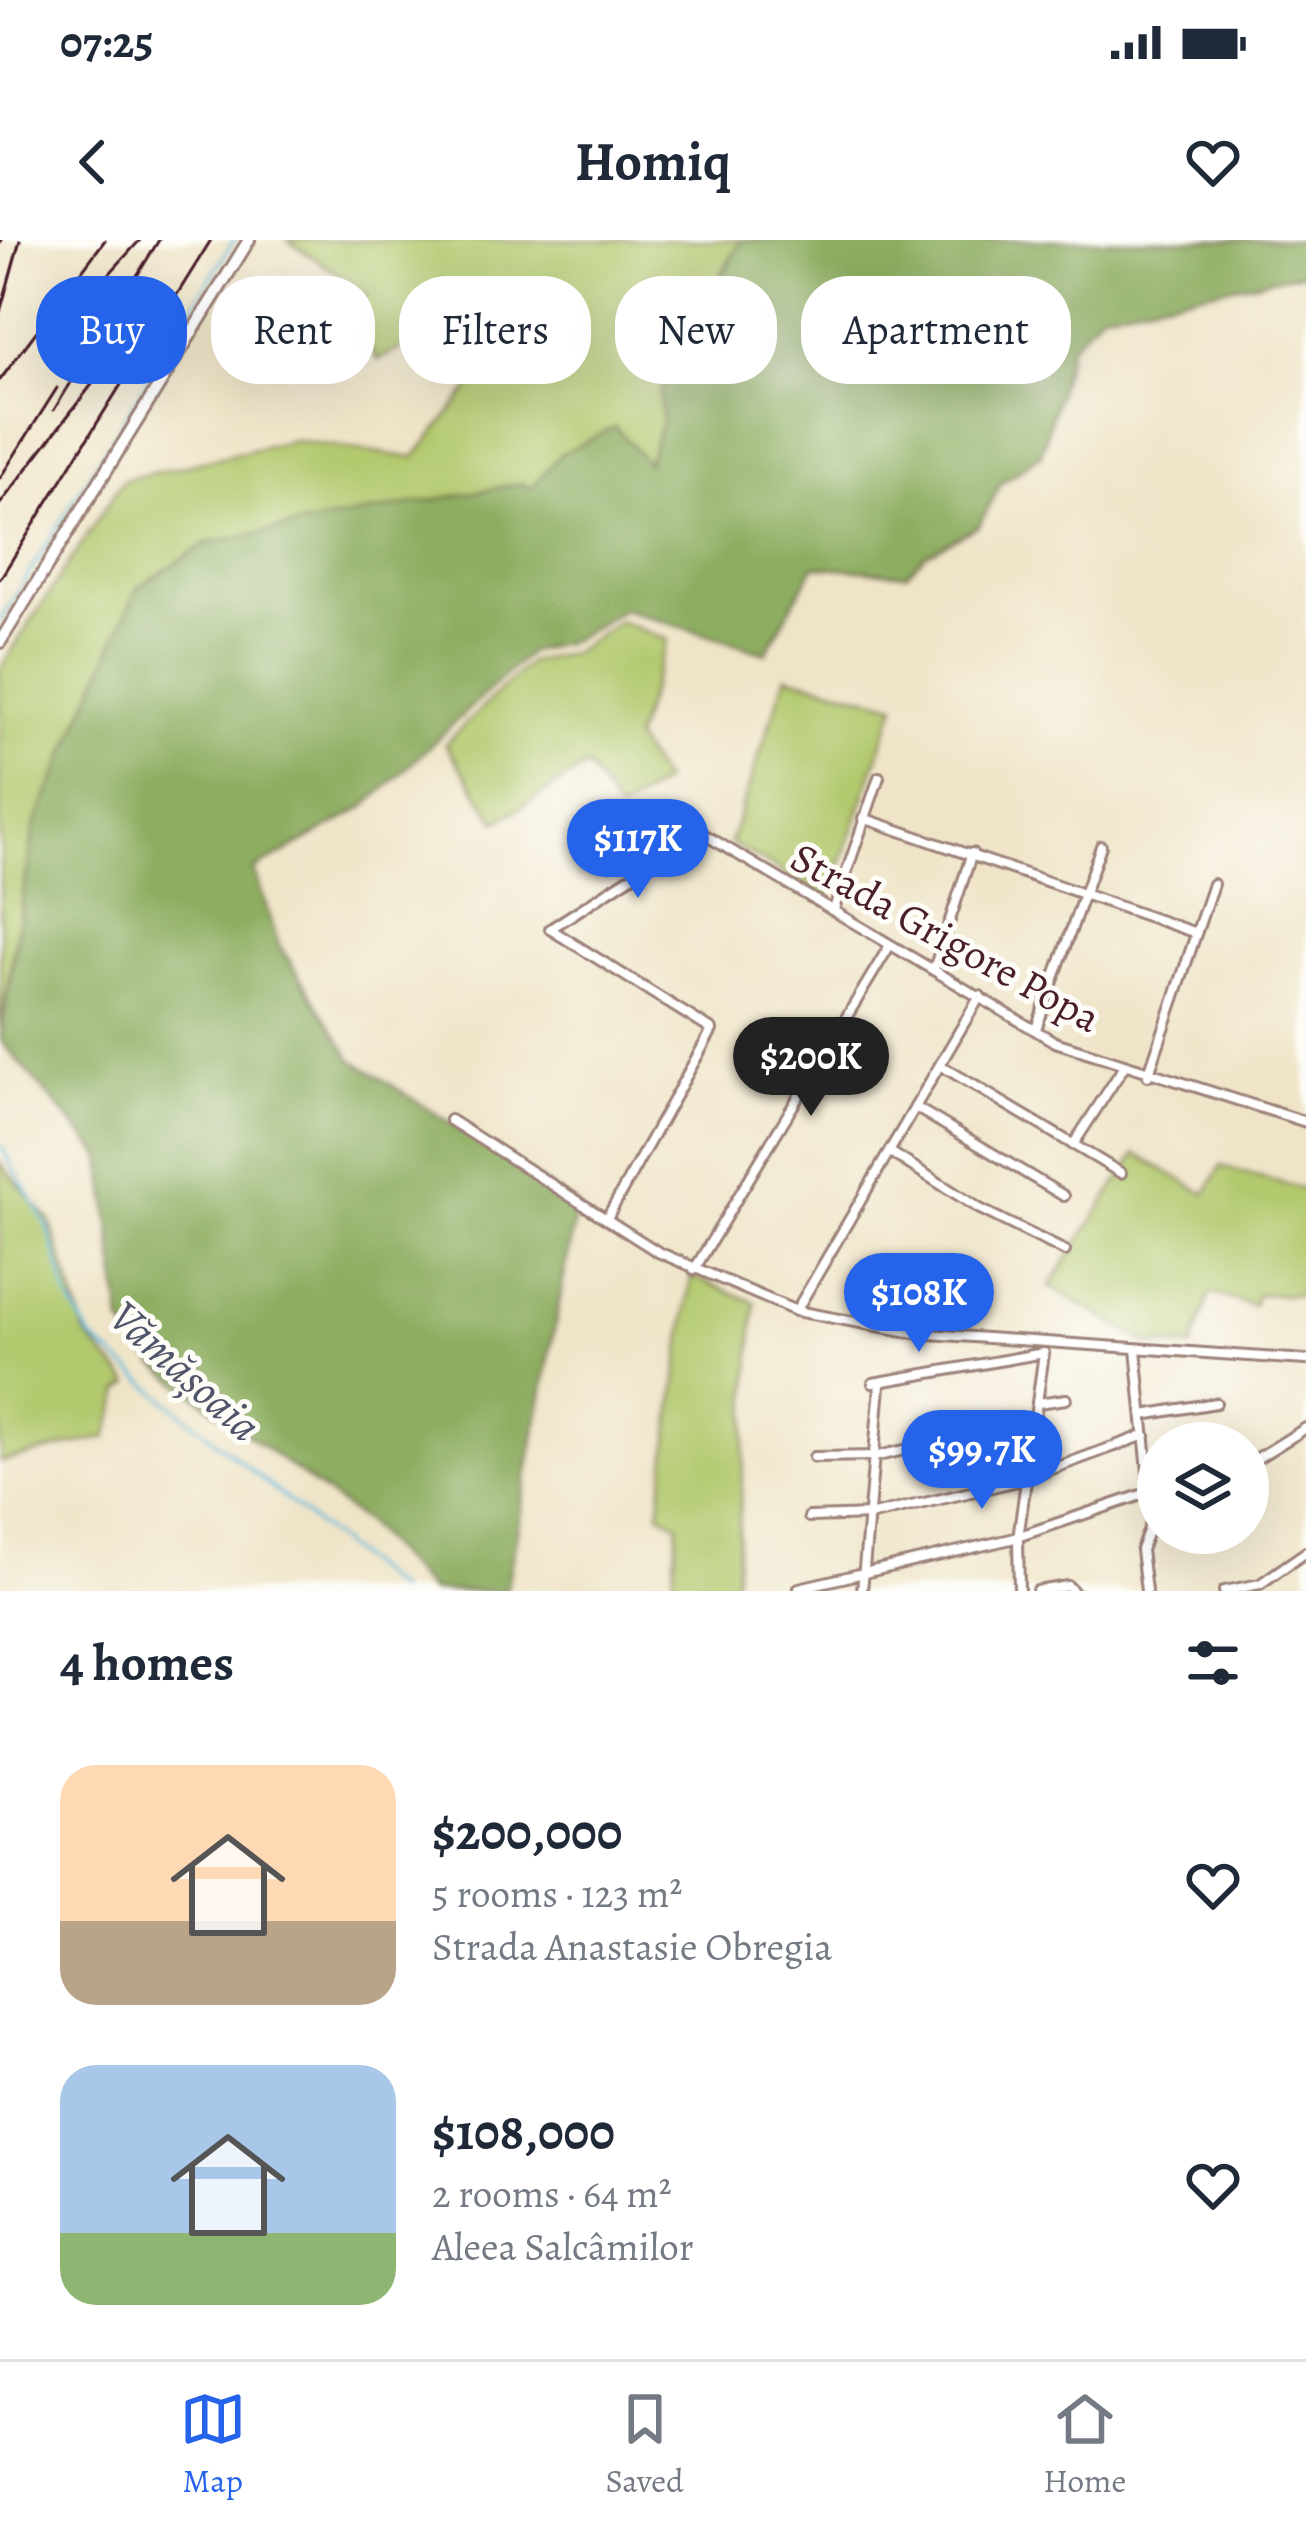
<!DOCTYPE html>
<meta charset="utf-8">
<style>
body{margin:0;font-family:Alegreya,serif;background:#f6f6f7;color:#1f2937;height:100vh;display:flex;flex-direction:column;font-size:45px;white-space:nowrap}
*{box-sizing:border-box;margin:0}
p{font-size:39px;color:#747a83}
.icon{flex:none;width:66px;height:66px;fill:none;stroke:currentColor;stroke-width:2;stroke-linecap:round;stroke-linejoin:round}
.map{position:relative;height:1351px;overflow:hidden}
.sheet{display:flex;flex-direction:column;background:#fff;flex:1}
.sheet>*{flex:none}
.top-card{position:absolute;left:36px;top:36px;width:1236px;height:108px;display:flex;gap:24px}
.buttons{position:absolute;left:1137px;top:1182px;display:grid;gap:24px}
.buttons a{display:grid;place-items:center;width:132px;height:132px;border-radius:50%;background:#fff;box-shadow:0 12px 48px #0002;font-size:60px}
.price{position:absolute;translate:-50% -102px;padding:0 27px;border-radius:42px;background:#2563eb;color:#fff;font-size:39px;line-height:78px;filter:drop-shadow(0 3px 6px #0008)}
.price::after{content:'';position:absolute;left:50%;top:72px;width:36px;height:27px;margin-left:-18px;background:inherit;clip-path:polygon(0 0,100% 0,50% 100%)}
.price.active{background:#222;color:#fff}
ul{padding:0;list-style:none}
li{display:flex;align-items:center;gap:36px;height:300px;padding:0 60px}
li span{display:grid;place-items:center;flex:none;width:336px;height:240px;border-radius:36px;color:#555}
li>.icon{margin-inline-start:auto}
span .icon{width:144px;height:144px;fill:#fffc;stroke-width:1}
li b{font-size:51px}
h2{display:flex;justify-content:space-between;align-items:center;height:144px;padding:0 60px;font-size:51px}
.chip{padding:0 42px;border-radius:48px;background:#fff;box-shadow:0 12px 48px #0002;font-size:42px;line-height:108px}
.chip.active{background:#2563eb;color:#fff}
.status{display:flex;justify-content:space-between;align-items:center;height:84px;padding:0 60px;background:#fff;direction:ltr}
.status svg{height:33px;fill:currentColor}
header{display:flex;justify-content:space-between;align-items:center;height:156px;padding:0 60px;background:#fff;font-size:54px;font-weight:700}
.menu{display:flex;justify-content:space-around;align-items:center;height:168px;border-top:3px solid #e0e1e3;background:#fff;font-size:33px;color:#747a83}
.menu a{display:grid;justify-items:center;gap:6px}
.menu .active{color:#2563eb}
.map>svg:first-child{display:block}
</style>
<div class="status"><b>07:25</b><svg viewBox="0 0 49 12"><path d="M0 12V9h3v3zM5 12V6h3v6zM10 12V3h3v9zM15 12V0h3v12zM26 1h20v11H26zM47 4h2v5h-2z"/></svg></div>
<header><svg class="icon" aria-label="back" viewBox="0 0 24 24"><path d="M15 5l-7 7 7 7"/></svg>Homiq<svg class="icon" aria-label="heart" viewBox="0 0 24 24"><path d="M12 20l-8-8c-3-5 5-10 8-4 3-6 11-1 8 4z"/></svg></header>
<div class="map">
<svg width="1306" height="1351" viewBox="0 0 1306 1351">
<rect width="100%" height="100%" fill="#fdfcf7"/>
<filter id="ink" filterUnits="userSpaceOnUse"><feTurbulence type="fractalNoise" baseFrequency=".00833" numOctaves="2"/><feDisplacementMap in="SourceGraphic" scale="24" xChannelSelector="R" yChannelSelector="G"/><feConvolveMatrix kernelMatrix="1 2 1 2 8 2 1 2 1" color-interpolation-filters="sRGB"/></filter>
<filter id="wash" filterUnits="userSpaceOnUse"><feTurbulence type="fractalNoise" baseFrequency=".004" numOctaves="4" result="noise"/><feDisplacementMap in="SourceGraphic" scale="48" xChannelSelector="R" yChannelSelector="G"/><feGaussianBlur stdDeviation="2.7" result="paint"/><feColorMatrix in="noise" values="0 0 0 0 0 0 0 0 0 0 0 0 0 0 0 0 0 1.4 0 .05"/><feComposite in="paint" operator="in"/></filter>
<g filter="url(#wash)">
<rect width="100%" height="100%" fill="#efe4c7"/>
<g fill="#b2c96e" stroke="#7e744c" stroke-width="3">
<polygon points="287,0 741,0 713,48 638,280 529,249 138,347 35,585 0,788 0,429 123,240 294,200 414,218 472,146 415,101 378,120 347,74 368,54"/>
<polygon points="619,381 668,400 634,499 663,542 618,572 587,526 497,582 445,504 529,422 574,412"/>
<polygon points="786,436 896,464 829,658 730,603"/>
<polygon points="1136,914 1206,954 1221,926 1306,950 1306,1022 1299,1055 1257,1054 1253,1066 1210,1053 1192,1107 1148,1104 1050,1046"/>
<polygon points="0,923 50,981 86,1095 130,1144 121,1151 107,1197 0,1222"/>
<polygon points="691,1036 755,1062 734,1351 672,1351 678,1284 659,1273"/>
</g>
<polygon fill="#8dad61" stroke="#6c6646" stroke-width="3" points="741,0 1306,0 1306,32 1102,72 1070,106 1041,214 1001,243 979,286 926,314 906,334 814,326 766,413 623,369 572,400 529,412 365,567 254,630 279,705 353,820 577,965 506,1351 430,1351 364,1282 156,1126 122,1084 102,917 0,800 35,585 138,347 208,303 523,243 530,249 561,214 615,187 647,223 662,182 660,153"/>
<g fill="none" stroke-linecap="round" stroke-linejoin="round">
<g stroke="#5eb9db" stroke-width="3">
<polyline points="0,381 234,0"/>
<polyline points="0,905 48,987 67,1055 91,1098 397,1351"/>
</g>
</g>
</g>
<g filter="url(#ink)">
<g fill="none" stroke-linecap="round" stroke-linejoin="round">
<defs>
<g id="minor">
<polyline points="863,578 1196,693"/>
<polyline points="834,669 879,537"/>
<polyline points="934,729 972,613"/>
<polyline points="1036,789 1101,606"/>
<polyline points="940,825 1121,933"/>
<polyline points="1148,836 1213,644"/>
<polyline points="915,867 1064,956"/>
<polyline points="450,880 658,1012 796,1071 915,1093 1306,1120"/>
<polyline points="1073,905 1123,828"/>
<polyline points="890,912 980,969 1065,1011"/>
<polyline points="607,978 712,790 550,689 700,592 1055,802 1306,882"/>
<polyline points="694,1030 890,705"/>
<polyline points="796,1071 980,756"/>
<polyline points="1136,1109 1150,1252 1151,1283 1141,1310 1146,1351"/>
<polyline points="873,1143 1044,1113 1018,1298 1019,1351"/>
<polyline points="1038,1163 1066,1159"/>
<polyline points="1143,1175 1216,1163"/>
<polyline points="814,1217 878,1216 1035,1180"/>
<polyline points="1248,1224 1306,1188"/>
<polyline points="809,1277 873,1275 1022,1240 1145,1195"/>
<polyline points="799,1348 1011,1299 1150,1252"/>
<polyline points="862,1351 880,1146"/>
<polyline points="1037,1351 1068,1346 1073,1351"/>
<polyline points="1224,1351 1260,1344 1306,1312"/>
</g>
<polyline id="secondary" points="0,402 249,0"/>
</defs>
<use href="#minor" stroke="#9c8279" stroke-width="14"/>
<use href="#secondary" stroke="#9c8279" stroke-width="16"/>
<use href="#minor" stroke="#fff" stroke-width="8"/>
<use href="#secondary" stroke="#fff" stroke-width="10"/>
<g stroke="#4a1f2b" stroke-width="3">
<polyline points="0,3 1,0"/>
<polyline points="0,72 20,0"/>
<polyline points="44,106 140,0"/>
<polyline points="0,140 105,0"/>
<polyline points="54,170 159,0"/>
<polyline points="0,238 57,148"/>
<polyline points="0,264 153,65"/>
<polyline points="0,339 211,0"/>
</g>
</g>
</g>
<g text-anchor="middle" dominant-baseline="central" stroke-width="10" stroke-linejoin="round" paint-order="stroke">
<g font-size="42" fill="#4a1f2b" stroke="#fdfcf7">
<text transform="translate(946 697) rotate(29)">Strada Grigore Popa</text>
</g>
<g font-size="45" font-style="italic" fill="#515569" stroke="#fdfcf7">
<text transform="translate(185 1131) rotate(42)">Vămășoaia</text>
</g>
</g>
</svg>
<div class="buttons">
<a><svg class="icon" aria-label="layers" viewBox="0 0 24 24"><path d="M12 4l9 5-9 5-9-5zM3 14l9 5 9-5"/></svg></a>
</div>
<b class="price" style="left:638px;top:661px">$117K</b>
<b class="price active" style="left:811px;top:879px">$200K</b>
<b class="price" style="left:919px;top:1115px">$108K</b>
<b class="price" style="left:982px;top:1272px">$99.7K</b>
<div class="top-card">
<a class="chip active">Buy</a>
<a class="chip">Rent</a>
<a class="chip">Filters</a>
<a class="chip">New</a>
<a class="chip">Apartment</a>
</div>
</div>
<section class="sheet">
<h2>4 homes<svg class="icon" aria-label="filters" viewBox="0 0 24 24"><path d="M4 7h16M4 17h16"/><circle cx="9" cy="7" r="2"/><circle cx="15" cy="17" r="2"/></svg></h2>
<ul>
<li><span style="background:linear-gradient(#ffd9b3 65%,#b9a48a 0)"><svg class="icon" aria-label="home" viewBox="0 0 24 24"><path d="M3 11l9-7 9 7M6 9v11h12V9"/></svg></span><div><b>$200,000</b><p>5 rooms · 123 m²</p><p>Strada Anastasie Obregia</p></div><svg class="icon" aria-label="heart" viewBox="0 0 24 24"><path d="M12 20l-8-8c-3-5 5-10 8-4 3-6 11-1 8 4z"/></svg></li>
<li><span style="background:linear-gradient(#a9c7e8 70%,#8fb573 0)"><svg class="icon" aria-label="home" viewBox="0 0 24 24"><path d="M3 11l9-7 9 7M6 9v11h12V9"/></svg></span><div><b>$108,000</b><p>2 rooms · 64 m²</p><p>Aleea Salcâmilor</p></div><svg class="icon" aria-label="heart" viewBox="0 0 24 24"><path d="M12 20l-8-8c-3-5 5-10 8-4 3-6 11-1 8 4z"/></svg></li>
</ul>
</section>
<nav class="menu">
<a class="active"><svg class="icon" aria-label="map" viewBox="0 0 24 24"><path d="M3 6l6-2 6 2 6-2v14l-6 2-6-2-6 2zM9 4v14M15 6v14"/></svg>Map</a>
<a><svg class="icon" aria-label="saved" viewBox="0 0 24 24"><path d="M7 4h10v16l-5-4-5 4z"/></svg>Saved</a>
<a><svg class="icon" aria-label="home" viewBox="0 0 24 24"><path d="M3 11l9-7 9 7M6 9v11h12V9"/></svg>Home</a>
</nav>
